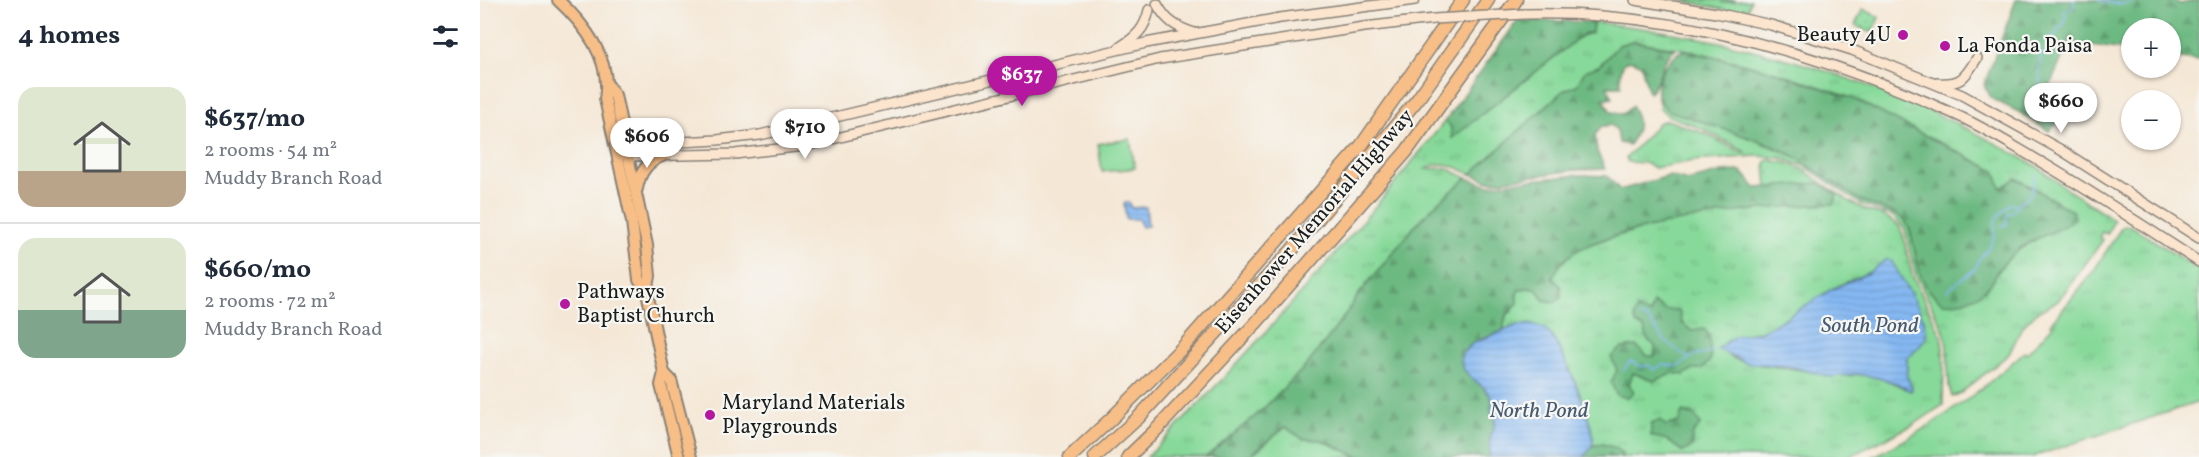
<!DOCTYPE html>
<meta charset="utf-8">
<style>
body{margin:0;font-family:Vollkorn,serif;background:#f2f2f3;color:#1f2937;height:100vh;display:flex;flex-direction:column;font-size:22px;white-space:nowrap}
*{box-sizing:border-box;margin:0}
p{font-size:20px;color:#747a83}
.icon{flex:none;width:33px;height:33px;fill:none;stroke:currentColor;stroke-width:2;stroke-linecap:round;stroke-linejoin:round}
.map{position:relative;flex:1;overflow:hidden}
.drawer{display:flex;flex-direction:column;background:#fff;width:480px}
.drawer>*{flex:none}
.buttons{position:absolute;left:1641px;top:18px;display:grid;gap:12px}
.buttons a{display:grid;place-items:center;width:60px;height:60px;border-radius:50%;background:#fff;box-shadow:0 2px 4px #0004;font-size:30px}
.price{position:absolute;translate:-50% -51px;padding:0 14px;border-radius:21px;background:#fff;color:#222;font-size:20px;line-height:39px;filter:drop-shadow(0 2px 3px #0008)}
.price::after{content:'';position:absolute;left:50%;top:36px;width:18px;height:14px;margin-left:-9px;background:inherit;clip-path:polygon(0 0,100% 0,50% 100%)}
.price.selected{background:#b5179e;color:#fff}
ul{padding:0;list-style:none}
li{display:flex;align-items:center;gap:18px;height:150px;padding:0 18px}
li+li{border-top:2px solid #e0e1e3}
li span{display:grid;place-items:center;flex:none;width:168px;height:120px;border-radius:18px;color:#555}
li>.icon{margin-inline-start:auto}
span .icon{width:72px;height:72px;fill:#fffc;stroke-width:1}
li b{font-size:26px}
h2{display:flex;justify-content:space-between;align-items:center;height:72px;padding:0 18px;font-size:26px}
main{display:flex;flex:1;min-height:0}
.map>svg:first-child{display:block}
</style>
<main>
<section class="drawer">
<h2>4 homes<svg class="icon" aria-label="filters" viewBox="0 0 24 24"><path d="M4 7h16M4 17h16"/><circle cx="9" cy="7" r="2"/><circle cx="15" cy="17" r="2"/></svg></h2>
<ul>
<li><span style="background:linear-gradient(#dfe7d0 70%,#b9a48a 0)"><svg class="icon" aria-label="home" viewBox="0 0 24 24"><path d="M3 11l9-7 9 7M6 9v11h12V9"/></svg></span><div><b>$637/mo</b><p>2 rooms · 54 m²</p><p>Muddy Branch Road</p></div></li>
<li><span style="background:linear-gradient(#dfe7d0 60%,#7fa58c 0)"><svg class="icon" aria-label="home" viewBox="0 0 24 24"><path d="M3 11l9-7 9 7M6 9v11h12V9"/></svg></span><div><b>$660/mo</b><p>2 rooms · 72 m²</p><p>Muddy Branch Road</p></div></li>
</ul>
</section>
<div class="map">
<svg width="1719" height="457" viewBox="0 0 1719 457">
<defs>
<pattern id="grass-tufts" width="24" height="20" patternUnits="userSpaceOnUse" patternTransform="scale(1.5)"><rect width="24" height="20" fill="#87d99a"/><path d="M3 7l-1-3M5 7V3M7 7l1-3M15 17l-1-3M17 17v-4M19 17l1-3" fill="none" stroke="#74ba84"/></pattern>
<pattern id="forest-firs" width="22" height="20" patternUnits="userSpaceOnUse" patternTransform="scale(1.5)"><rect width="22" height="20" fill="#6db982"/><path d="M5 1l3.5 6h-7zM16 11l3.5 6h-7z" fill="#5e9e70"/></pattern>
<pattern id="park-dots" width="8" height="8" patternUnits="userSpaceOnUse" patternTransform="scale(1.5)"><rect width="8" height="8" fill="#87d99a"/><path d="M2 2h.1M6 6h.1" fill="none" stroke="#74ba84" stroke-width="1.8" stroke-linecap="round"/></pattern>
<pattern id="water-rules" width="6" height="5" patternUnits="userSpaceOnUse" patternTransform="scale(1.5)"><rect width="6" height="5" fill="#85b8f2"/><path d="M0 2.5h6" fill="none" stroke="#729ecf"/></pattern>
</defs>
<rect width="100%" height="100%" fill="#f6f6f2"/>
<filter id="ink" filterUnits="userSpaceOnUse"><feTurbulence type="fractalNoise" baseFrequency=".0167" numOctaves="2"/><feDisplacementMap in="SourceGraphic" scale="12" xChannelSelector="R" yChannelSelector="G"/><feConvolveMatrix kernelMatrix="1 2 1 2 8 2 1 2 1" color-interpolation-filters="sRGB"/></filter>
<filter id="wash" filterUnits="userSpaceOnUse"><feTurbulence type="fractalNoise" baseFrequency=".008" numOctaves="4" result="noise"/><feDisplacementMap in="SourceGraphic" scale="24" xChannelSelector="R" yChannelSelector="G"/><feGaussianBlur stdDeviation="1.35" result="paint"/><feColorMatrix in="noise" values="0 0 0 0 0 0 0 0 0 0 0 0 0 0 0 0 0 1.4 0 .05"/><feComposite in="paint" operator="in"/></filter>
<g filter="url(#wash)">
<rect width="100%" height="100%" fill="#f5e7d5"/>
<g fill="url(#grass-tufts)" stroke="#527a5b" stroke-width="1.5" fill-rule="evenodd">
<polygon points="1199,0 1256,0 1241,3 1271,0 1267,10 1261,13"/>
<path d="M1113,22C1268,38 1417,85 1551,163C1563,170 1573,179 1584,187C1599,197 1615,207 1630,217L1634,220L1627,234L1622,232L1619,237L1623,240L1578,301L1557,312L1542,327L1529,354L1481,393L1472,397L1469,386L1467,346L1464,331L1435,273L1425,229L1413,216L1381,204L1326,167L1301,158L1277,156L1213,161L1175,168L1164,163L1148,162L1146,158L1148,156L1171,132L1178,123L1187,120L1226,134L1262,153H1267L1223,129L1187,115L1180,108L1177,93L1179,101L1314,156L1380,200L1416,214L1425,221L1430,230L1437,262L1510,285C1528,250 1553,240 1587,224L1521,189L1515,171L1374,99L1310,76L1266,64L1209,50L1153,41L1139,45L1119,66L1105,71L1097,85L1083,91L991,174C976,167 962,159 946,169L966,168L987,178L955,205L934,227L879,294L844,346L826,366L779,413L726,457H667C773,351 871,239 965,121L971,127L973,137L1101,36L1112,33Z"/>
<path d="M1288,160L1307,163L1322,169L1372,203L1386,210L1405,216L1419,226L1423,235L1432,275L1461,335L1464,356L1463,405L1433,425L1368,457H1142V453L1122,444L1111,446C1119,430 1081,344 1067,331C1055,320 1036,324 1023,331L1026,315L1033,311L1038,290L1046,288L1056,289L1064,300C1069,284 1074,268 1088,257C1100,246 1118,242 1133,237C1205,216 1280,206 1354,204L1339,183L1287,188L1285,163ZM1412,262L1425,284L1443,320L1444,340L1427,358V376L1432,388L1431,391C1413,383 1390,370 1369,376L1267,363L1252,358L1241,349C1256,331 1267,337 1286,329C1308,319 1328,304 1349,291C1359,284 1372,280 1383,275C1393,270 1400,265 1412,262ZM1173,303L1186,310H1198L1202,323L1212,331L1204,375L1193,373L1174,381L1153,373L1149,384L1137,370L1156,346L1167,356H1176L1175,346L1165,329ZM1180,420L1186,426L1199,422L1203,452L1187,440Z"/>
<path d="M1646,225L1653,227L1719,270V402L1552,457H1392C1448,430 1498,395 1544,352L1546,354L1573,326L1571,324L1613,272L1641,228Z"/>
<polygon points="805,427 823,439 842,440 879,457 769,457"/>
</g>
<g fill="url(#forest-firs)" stroke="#446a4f" stroke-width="1.5">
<polygon points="1536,0 1694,0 1700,4 1719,0 1719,60 1691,57 1690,28 1652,28 1651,51 1589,42 1568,90 1571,106 1582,118 1569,131 1539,112 1512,99 1504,85"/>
<polygon points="1038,20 1113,22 1112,33 1105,33 1101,36 972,138 971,127 965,121"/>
<path d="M1153,41L1195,49C1180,61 1181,82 1169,93L1161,65C1142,51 1139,72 1141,86H1127L1133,98L1123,99L1131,112L1143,114L1152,106C1160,121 1159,131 1149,145L1139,143L1137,130L1130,125L1121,127L1115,135L1117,151L1125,169L1094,170L1020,181H1009L991,174L1083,91L1097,85L1105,71L1119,66L1139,45Z"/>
<path d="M1204,50L1289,70L1374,99L1515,171L1521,188L1536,178L1594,212L1595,218C1579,233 1555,236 1538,250C1535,252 1519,268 1518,270C1515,275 1513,282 1509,286C1498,298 1477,305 1462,303L1448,290L1440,274L1430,230L1425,221L1416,214L1380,200L1314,156L1288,144L1187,110C1183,105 1178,100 1177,93C1175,78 1190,55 1204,50Z"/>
<path d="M1261,171L1276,188L1339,183L1357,195L1354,204C1289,206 1226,215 1162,229C1138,235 1109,241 1089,256C1082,261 1077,270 1072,277L1081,287V297L1074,302L1064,300L1056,289L1046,288L1039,290L1036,295L1038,303L1026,315L1023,331L993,343L981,355C981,379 1007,382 1013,402L1011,407C1020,419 1012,428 1010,441C1009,446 1010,452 1009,457H879L842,440L823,439L805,427L768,457H726L779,413L826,366L862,320L879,294L934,227L955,205L987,178L1008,185L1097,175L1127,176L1140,190L1189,176L1208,181L1242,172Z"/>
<polygon points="1173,303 1186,310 1199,310 1202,323 1212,331 1224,329 1229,335 1231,359 1222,369 1213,369 1204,375 1193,373 1174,381 1153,373 1149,384 1154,392 1147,398 1137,395 1131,383 1137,370 1131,357 1142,348 1156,346 1167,356 1175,356 1175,346 1167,339 1165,329 1156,324 1154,316 1157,309 1170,314"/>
<polygon points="1202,412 1213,414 1221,424 1212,435 1213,446 1203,452 1187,440 1171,436 1171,424 1180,420 1186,426 1199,422"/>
<polygon points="1122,444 1137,448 1142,457 1104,457 1111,446"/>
</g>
<polygon fill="url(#park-dots)" stroke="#527a5b" stroke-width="1.5" points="1383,9 1399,17 1393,31 1389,32 1375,25"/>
<polygon fill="#87d99a" stroke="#527a5b" stroke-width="1.5" points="650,139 655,168 622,172 618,144"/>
<g fill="url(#water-rules)" stroke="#506a87" stroke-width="1.5">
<polygon points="649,202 651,208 666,207 668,226 662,227 658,219 646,219 644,203"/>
<path d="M1407,259L1411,261C1419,276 1451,321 1446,337C1443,345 1432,353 1427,358V376L1432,388L1431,391L1416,383L1394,377L1376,374L1351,377L1312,367L1267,363L1237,349L1255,336L1279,332L1299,322L1352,289L1388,273Z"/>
<path d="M1038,325C1047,324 1057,324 1065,329C1079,339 1115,424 1113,441C1113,447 1108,452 1104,457H1009L1010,438L1015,424L1016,413H1012L1011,410L1013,402C1006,380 979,380 981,355L993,343Z"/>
</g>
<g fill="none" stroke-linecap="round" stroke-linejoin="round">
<g stroke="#85b8f2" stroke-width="1.5">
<path d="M1619,0C1629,4 1648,6 1657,0"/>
<path d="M1560,118C1559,107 1561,98 1560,88C1559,71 1556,54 1571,44L1570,38L1577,34L1578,28L1583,26L1586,17L1583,10L1592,9L1594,0"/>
<polyline points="1522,226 1528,224 1526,219 1527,214 1534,211 1538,204"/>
<polyline points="1466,291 1496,268 1498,261 1509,247 1514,237 1515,219 1530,204 1539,204 1547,198 1551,194 1556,174"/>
<polyline points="1160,316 1169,320 1185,341 1208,358"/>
<polyline points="1144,370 1150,361 1162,367 1169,365 1174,370 1182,365 1199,366 1214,355 1225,354 1237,349"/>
</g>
</g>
</g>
<g filter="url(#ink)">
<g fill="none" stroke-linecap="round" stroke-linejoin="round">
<defs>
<g id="secondary">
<polyline points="1155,0 1236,13 1291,25 1372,50 1482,95 1581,150 1719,238"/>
<path d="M677,4C686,21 696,27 714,33"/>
<path d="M1044,14C1192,10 1340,53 1474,114C1504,127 1533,146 1561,162C1615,194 1667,228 1719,262"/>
<path d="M640,47C656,37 665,29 669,10"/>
<path d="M1457,83C1482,85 1485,77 1497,58"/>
<polyline points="141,149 146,145 237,140 280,135 666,43 800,18 935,0"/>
<polyline points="141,153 149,156 255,154 324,146 680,59 884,27 954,19"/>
</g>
<g id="primary">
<path d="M78,0C105,25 132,60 125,99L152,222L159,280L167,292"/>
<polyline points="128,85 135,95 167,245 170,276 167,292 184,373 181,385 199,457"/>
<path d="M157,189C160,171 168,161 185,155"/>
<polyline points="184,373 191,380 211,457"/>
</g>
<g id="motorway">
<polyline points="590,457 631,419 704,346 881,146 983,0"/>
<polyline points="615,457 659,417 811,251 937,100 1008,0"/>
<polyline points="648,457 677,429 775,324 926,152 1036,0"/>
</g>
</defs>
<use href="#secondary" stroke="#888278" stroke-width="12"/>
<use href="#primary" stroke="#888278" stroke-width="14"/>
<use href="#motorway" stroke="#888278" stroke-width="15"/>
<use href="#secondary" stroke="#fce5cf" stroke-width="9"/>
<use href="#primary" stroke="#f7be87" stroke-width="10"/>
<use href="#motorway" stroke="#f7be87" stroke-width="12"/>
<defs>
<polyline id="secondary-bridge" points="954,19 1044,14"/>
</defs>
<use href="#secondary-bridge" stroke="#888278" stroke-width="12" stroke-linecap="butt"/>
<use href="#secondary-bridge" stroke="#fce5cf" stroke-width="9"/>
</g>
</g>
<g fill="#b5179e" stroke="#f6f6f2" stroke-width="2">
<circle cx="1423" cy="35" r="6"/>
<circle cx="1465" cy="46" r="6"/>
<circle cx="85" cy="304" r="6"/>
<circle cx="230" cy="415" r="6"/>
</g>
<g text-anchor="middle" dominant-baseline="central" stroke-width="4.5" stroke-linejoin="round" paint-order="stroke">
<g font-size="21" fill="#1c1c1c" stroke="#f6f6f2" text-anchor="start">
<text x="1411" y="35" text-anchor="end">Beauty 4U</text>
<text x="1477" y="46">La Fonda Paisa</text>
<text x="97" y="292">Pathways<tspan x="97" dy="24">Baptist Church</tspan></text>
<text x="242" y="403">Maryland Materials<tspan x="242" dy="24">Playgrounds</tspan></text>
</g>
<g font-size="21" fill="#1c1c1c" stroke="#f6f6f2">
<text transform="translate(835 222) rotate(-49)">Eisenhower Memorial Highway</text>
</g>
<g font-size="22" font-style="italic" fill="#465a72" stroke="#f6f6f2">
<text x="1390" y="326">South Pond</text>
<text x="1059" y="411">North Pond</text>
</g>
</g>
</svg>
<div class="buttons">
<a>+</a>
<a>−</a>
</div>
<b class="price selected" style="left:542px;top:107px">$637</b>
<b class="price" style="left:1581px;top:134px">$660</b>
<b class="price" style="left:325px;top:160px">$710</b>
<b class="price" style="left:167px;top:169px">$606</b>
</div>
</main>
